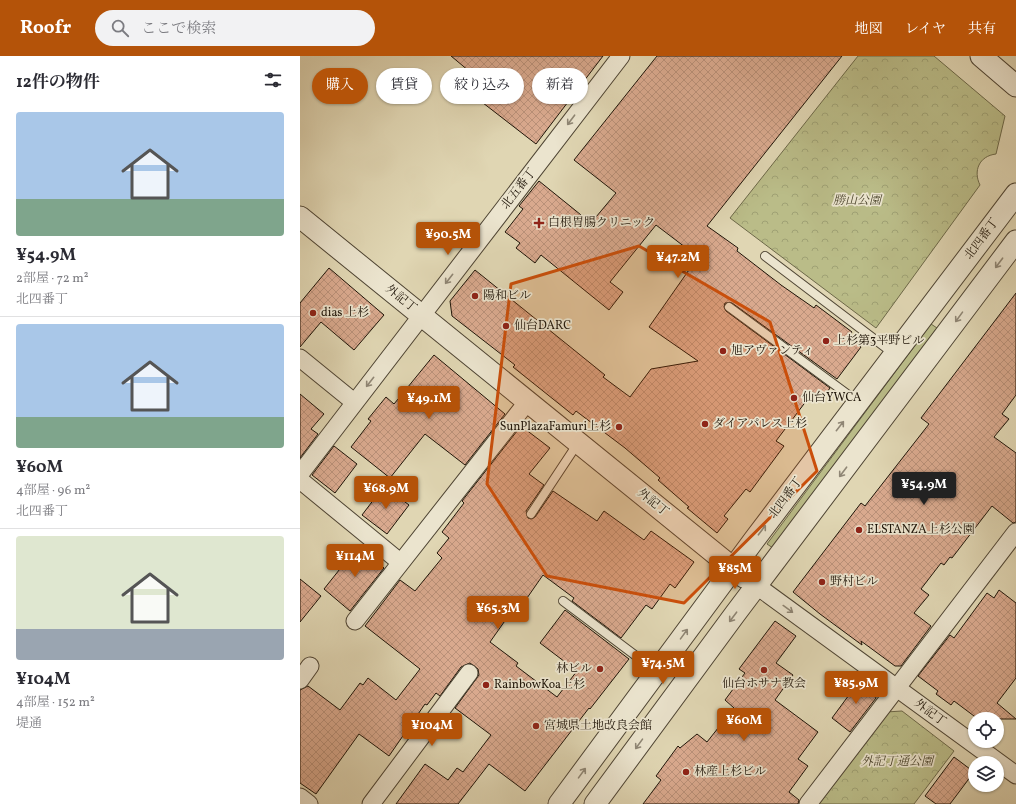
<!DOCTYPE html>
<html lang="ja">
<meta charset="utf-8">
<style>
body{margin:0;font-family:Vollkorn,"Noto Serif JP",serif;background:#f2f2f3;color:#2b2b33;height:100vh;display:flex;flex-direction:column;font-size:15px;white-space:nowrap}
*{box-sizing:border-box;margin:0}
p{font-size:13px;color:#7c7c81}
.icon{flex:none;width:22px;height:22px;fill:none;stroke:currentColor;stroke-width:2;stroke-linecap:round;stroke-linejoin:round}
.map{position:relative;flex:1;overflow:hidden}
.details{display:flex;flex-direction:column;background:#fff;width:300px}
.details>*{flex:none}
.hud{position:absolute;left:12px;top:12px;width:380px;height:36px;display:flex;gap:8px}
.controls{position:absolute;left:668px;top:656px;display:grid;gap:8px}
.controls a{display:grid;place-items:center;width:36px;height:36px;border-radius:50%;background:#fff;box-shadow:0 1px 3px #0004;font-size:20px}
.price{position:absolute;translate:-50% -34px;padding:0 9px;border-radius:4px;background:#b45309;color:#fff;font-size:13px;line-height:26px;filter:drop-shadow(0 1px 2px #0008)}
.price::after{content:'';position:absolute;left:50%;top:24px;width:12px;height:9px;margin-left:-6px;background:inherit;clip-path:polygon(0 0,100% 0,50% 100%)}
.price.current{background:#222;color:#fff}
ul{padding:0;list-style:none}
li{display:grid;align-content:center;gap:8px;height:212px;padding:0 16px}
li+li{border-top:1px solid #e1e1e2}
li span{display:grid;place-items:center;height:124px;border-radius:4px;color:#555}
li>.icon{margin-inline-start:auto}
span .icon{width:72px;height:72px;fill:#fffc;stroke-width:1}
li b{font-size:17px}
h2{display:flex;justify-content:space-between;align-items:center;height:48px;padding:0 16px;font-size:17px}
.chip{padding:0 14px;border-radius:18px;background:#fff;box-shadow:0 1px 3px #0004;font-size:14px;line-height:36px}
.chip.current{background:#b45309;color:#fff}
header{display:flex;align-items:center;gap:24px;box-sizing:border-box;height:56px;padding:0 20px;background:#b45309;color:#fff}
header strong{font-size:19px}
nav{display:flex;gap:22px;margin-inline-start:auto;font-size:14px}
.search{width:280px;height:36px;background:#f2f2f3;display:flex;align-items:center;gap:10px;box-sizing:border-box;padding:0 14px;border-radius:22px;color:#7c7c81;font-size:15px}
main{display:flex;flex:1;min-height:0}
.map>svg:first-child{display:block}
</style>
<header>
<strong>Roofr</strong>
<div class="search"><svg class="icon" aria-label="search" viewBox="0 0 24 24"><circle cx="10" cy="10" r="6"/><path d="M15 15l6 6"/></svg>ここで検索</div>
<nav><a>地図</a><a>レイヤ</a><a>共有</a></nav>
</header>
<main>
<section class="details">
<h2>12件の物件<svg class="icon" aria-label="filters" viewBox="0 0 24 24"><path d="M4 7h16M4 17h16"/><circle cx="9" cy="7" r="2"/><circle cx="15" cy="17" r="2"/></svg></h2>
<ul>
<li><span style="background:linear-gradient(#a9c7e8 70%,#7fa58c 0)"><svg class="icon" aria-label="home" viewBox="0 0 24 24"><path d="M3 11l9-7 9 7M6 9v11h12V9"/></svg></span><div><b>¥54.9M</b><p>2部屋 · 72 m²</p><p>北四番丁</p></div></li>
<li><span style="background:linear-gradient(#a9c7e8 75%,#7fa58c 0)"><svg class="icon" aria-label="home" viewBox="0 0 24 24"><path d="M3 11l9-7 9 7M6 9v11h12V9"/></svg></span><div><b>¥60M</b><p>4部屋 · 96 m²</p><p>北四番丁</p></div></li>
<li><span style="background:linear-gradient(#dfe7d0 75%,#9aa5b1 0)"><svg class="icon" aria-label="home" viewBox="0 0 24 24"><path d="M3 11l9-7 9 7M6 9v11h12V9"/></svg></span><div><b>¥104M</b><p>4部屋 · 152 m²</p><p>堤通</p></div></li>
</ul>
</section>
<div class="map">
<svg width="716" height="748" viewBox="0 0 716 748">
<defs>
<pattern id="park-crowns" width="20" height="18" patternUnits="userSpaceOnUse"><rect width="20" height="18" fill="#babc88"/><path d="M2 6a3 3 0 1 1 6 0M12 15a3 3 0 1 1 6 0" fill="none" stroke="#9fa174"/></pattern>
<pattern id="building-cross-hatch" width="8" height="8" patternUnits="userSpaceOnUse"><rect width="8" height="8" fill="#d9a98e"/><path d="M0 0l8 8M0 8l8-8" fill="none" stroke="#ba9179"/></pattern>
</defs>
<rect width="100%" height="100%" fill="#e0d6b3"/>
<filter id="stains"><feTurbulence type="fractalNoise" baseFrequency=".005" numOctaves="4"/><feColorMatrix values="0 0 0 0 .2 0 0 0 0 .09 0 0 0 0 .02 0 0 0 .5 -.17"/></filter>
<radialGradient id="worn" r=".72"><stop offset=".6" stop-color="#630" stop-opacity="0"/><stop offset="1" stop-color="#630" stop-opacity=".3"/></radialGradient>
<polygon fill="#babc88" stroke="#6c6848" points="631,268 637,272 473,492 467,488"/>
<g fill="url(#park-crowns)" stroke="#6c6848">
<path d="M558,0H634L705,60L696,98C679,100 673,115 680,129L576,272L430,162Z"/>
<polygon points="602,655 654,695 614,748 517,748 586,656"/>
</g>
<g fill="url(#building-cross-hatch)" stroke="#1e1408">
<polygon points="151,0 303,0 236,88 165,33 175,20"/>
<polygon points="357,0 542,0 407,170 438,192 437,195 481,229 514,252 516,249 552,276 550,279 557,284 555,286 561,291 537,323 432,247 425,247 424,251 426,255 530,332 522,343 513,336 476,385 484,390 450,436 446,433 424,460 428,463 417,477 387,452 389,451 358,424 360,422 325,392 276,355 273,359 213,311 215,309 152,260 150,245 175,214 305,319 303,321 330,341 351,313 398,305 349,271 398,201 356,169 310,226 323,236 309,254 241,199 235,207 216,192 220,187 205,176 223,153 219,150 239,125 291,167 316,137 274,104"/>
<polygon points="29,212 84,259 54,294 21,266 0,291 0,247"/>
<polygon points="716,237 716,339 702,358 709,363 694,381 716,397 716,466 713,467 692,450 652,502 650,501 644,509 641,507 621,533 629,539 614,557 631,570 601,610 595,610 561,585 562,589 520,558 493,536 561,447 565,450 629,368 621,362"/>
<polygon points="134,299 205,358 165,409 125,378 90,422 51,391 71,365 68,363 86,341 94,348"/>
<polygon points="0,338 24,358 11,373 18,378 0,402"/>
<polygon points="221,370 250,392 229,418 244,429 226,455 228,462 231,463 235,461 253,435 297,465 304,455 344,484 351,475 394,506 375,532 370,528 352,553 346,549 321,582 272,545 274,542 243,519 218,555 214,552 190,586 218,607 216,610 257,641 277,615 240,587 265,554 329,603 290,653 289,652 225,735 189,708 158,748 96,748 125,708 148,724 157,712 163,716 191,679 155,652 179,619 178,613 170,607 161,611 140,640 136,637 127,649 125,648 89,700 59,678 16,738 0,727 0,634 8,630 40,654 60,627 63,629 68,622 96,644 120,613 65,570 100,524 115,535 142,502 137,497 149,482 142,476 164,447 162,445"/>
<polygon points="34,390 57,408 35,437 12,419"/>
<polygon points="84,430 109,449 87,478 62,459"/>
<polygon points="59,489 83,508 81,509 84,512 50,555 24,533"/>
<polygon points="0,523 21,540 0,566"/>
<polygon points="699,534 716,547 716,622 697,647 716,663 678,663 654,645 651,649 636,638 638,635 618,620 650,579 654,582 687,537 694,542"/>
<polygon points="475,565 496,580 476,607 493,619 475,644 518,676 498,703 508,710 489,736 499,744 498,748 343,748 361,724 356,720 378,690 380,692 397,678 407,686 434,652 425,644 445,617 439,613"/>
<polygon points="563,620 572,626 576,642 550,676 532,662"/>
<polygon points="654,701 674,716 650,748 636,748 625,740"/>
</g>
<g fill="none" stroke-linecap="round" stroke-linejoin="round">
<defs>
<g id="service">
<polyline points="465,200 594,298"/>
<polyline points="429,251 558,346"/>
<polyline points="231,458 278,387"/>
<polyline points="263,545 356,615"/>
</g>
<g id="minor">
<polyline points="0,302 54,346"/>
<polyline points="0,418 321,0"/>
<polyline points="0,424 100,506"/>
<polyline points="457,530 716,719"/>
<polyline points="55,565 228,345"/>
<polyline points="0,624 10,610"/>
<polyline points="0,741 9,748"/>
<polyline points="71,748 169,617"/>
<polyline points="508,748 716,476"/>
</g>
<g id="tertiary">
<polyline points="681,0 716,30"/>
<polyline points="0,161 444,521"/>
<polyline points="259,748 454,484 716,138"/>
<polyline points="295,748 435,558 716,185"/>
</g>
</defs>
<use href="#service" stroke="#4e4433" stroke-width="10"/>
<use href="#minor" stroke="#4e4433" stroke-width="19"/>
<use href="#tertiary" stroke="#4e4433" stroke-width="23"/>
<use href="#service" stroke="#ebe4ce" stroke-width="8"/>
<use href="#minor" stroke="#ebe4ce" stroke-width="17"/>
<use href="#tertiary" stroke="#ebe4ce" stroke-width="21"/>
</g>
<defs><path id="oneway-shaft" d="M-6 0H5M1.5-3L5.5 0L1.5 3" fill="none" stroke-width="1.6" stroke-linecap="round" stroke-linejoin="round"/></defs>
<g stroke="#8f8675">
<use href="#oneway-shaft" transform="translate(271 64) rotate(127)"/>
<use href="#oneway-shaft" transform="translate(699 207) rotate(127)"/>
<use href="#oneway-shaft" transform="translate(149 223) rotate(128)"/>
<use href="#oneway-shaft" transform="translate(659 261) rotate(126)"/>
<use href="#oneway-shaft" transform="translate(70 326) rotate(128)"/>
<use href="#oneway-shaft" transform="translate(540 370) rotate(-52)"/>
<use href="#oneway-shaft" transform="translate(543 416) rotate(127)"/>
<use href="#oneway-shaft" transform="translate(462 474) rotate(-53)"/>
<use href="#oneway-shaft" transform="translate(488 553) rotate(36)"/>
<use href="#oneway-shaft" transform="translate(433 561) rotate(127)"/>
<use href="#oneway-shaft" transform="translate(384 578) rotate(-54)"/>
<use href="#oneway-shaft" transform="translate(339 688) rotate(126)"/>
<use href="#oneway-shaft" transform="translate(282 717) rotate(-54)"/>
</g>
<path fill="#ca4f0b" fill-opacity="0.2" stroke="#ca4f0b" stroke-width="3" stroke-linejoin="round" d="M339,190L470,266L517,415L384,547L247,520L187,428L211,228Z"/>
<g fill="#8f2418" stroke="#ebe4ce" stroke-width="1.5">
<path d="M237 161h4v4h4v4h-4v4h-4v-4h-4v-4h4z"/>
<circle cx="175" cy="240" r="4"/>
<circle cx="13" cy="257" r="4"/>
<circle cx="206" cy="270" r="4"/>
<circle cx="526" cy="285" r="4"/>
<circle cx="423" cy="295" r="4"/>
<circle cx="494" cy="342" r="4"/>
<circle cx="405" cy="368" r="4"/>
<circle cx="319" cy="371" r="4"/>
<circle cx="559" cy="474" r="4"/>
<circle cx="522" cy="526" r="4"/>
<circle cx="300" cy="613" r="4"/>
<circle cx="464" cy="614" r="4"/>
<circle cx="186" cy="629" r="4"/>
<circle cx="236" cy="670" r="4"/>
<circle cx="386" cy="716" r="4"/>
</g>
<g text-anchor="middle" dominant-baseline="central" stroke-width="3.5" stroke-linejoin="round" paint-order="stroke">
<g font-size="12" fill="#1e1408" stroke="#ebe4ce">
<text transform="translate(219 133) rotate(-52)">北五番丁</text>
<text transform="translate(682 183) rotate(-53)">北四番丁</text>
<text transform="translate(101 243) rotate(39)">外記丁</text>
<text transform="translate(486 442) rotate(-53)">北四番丁</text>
<text transform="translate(353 447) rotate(39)">外記丁</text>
<text transform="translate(630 657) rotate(36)">外記丁</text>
</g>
<g font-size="12" font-style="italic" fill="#4d462e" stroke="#ebe4ce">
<text x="557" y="145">勝山公園</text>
<text x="597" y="706">外記丁通公園</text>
</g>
<g font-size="12" fill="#1e1408" stroke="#ebe4ce" text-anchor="start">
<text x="248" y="167">白根胃腸クリニック</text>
<text x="183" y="240">陽和ビル</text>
<text x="21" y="257">dias 上杉</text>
<text x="214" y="270">仙台DARC</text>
<text x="534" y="285">上杉第3平野ビル</text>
<text x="431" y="295">旭アヴァンティ</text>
<text x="502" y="342">仙台YWCA</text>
<text x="413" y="368">ダイアパレス上杉</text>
<text x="311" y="371" text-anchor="end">SunPlazaFamuri上杉</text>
<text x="567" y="474">ELSTANZA上杉公園</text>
<text x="530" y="526">野村ビル</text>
<text x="292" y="613" text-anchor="end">林ビル</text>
<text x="464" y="628" text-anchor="middle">仙台ホサナ教会</text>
<text x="194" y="629">RainbowKoa上杉</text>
<text x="244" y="670">宮城県土地改良会館</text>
<text x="394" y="716">林産上杉ビル</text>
</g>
</g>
<rect width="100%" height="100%" filter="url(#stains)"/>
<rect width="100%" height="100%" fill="url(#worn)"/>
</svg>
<div class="controls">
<a><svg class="icon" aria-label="locate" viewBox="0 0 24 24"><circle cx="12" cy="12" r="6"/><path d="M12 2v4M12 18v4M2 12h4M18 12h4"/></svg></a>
<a><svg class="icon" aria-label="layers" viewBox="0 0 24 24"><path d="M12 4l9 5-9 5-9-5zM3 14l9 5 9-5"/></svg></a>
</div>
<b class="price" style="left:148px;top:200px">¥90.5M</b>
<b class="price" style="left:378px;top:223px">¥47.2M</b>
<b class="price" style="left:129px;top:364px">¥49.1M</b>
<b class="price current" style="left:624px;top:450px">¥54.9M</b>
<b class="price" style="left:86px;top:454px">¥68.9M</b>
<b class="price" style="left:55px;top:522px">¥114M</b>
<b class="price" style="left:435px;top:534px">¥85M</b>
<b class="price" style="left:198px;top:574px">¥65.3M</b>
<b class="price" style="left:363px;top:629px">¥74.5M</b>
<b class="price" style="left:556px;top:649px">¥85.9M</b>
<b class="price" style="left:444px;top:686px">¥60M</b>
<b class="price" style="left:132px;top:691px">¥104M</b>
<div class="hud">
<a class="chip current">購入</a>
<a class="chip">賃貸</a>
<a class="chip">絞り込み</a>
<a class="chip">新着</a>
</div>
</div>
</main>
